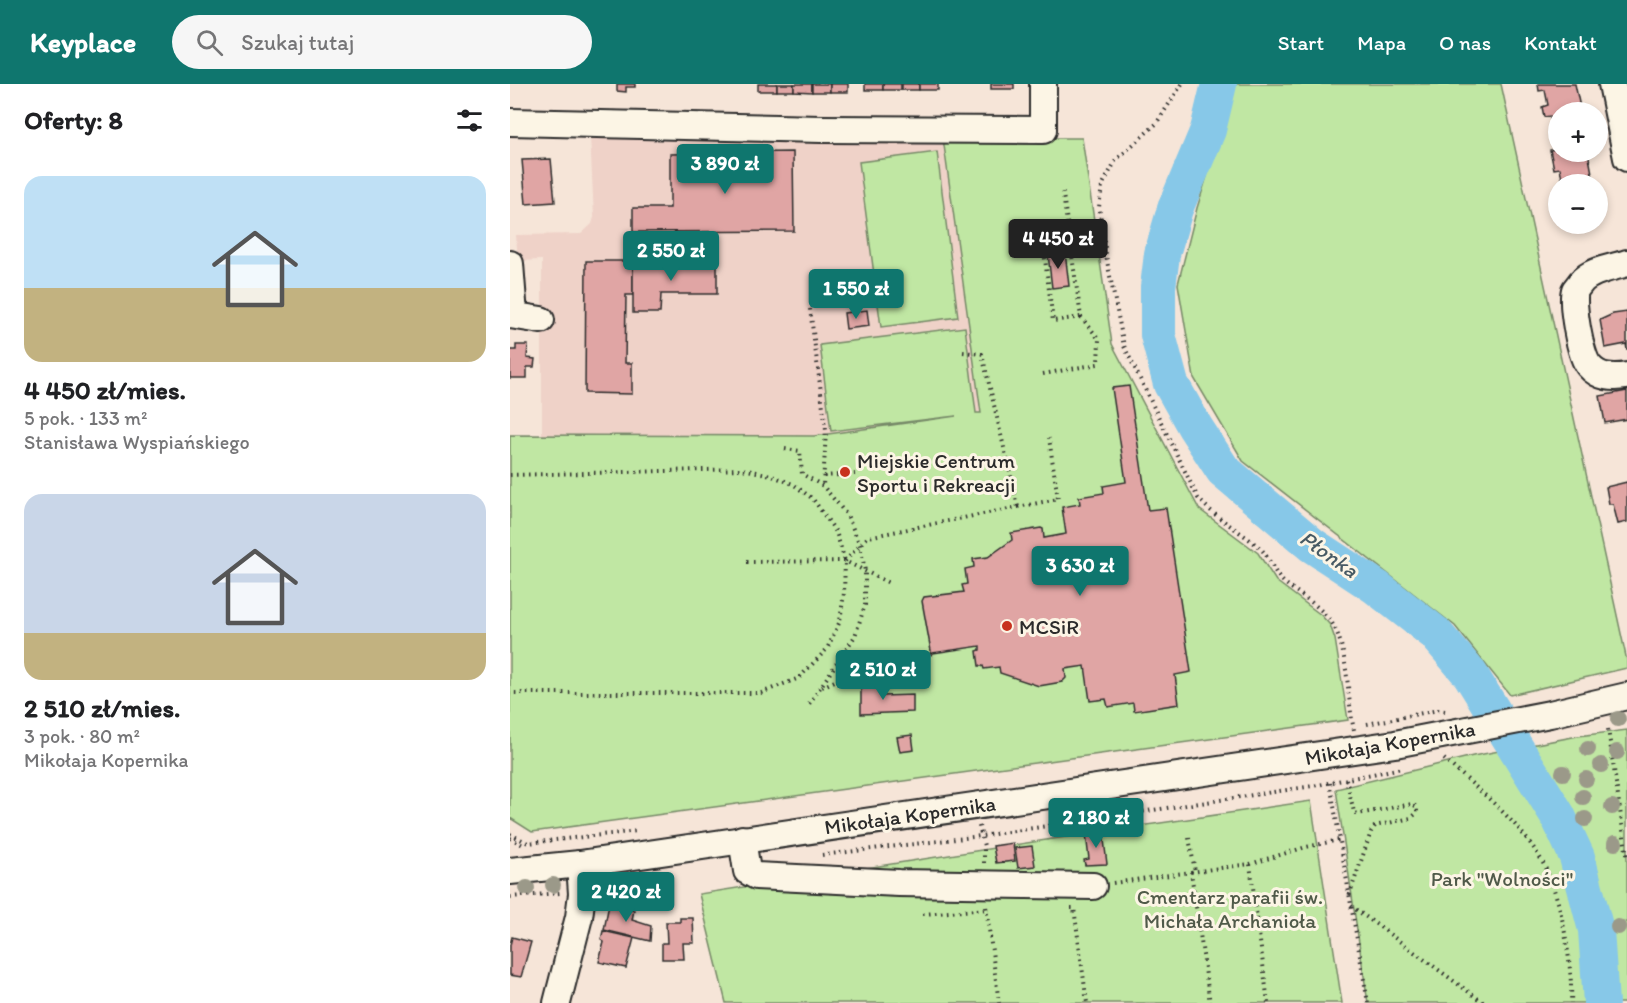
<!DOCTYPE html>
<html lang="pl">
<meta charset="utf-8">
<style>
body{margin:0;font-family:Itim,sans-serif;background:#f6f6f6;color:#202124;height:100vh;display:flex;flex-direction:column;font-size:22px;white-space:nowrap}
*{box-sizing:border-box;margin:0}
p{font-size:20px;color:#757577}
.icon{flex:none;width:33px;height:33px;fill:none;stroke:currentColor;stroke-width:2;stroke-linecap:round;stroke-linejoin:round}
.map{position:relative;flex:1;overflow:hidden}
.details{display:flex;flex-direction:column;background:#fff;width:510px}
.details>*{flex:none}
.buttons{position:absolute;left:1038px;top:18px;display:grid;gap:12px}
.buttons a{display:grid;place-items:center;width:60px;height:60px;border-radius:50%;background:#fff;box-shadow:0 3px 9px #0003;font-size:30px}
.price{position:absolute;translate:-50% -51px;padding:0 14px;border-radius:6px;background:#0f766e;color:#fff;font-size:20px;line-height:39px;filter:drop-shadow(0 2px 3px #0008)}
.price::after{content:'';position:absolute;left:50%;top:36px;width:18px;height:14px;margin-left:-9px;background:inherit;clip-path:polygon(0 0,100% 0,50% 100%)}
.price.current{background:#222;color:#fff}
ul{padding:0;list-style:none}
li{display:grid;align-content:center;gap:12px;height:318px;padding:0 24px}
li span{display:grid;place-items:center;height:186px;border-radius:18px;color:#555}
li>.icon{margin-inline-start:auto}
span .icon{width:108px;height:108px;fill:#fffc;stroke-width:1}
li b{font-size:26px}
h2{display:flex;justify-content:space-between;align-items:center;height:72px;padding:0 24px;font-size:26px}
header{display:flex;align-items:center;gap:36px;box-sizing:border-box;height:84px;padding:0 30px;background:#0f766e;color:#fff}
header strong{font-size:28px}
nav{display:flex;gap:33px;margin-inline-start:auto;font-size:21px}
.search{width:420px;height:54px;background:#f6f6f6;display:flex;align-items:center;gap:15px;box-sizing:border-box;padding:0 21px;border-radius:33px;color:#757577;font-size:22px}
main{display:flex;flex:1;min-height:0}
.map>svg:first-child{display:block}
</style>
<header>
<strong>Keyplace</strong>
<div class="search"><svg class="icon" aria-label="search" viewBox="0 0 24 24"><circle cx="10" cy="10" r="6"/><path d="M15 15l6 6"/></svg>Szukaj tutaj</div>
<nav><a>Start</a><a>Mapa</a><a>O nas</a><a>Kontakt</a></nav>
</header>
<main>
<section class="details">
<h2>Oferty: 8<svg class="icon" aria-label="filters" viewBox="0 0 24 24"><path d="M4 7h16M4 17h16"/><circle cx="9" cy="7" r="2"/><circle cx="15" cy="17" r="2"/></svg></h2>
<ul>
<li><span style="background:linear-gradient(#bfe0f5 60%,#c2b280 0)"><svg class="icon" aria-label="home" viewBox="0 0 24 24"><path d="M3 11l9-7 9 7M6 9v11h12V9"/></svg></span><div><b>4 450 zł/mies.</b><p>5 pok. · 133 m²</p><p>Stanisława Wyspiańskiego</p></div></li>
<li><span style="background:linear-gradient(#c9d6e8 75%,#c2b280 0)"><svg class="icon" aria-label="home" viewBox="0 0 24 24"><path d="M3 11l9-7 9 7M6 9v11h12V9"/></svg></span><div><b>2 510 zł/mies.</b><p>3 pok. · 80 m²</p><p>Mikołaja Kopernika</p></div></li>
</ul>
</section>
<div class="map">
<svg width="1117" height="919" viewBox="0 0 1117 919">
<rect width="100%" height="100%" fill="#f6e5d8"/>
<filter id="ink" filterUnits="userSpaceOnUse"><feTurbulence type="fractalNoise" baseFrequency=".0167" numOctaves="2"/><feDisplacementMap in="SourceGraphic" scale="12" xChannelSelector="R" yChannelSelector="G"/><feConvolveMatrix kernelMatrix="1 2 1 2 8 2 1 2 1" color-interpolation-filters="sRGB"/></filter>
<g filter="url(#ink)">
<polygon fill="#efd2c8" points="80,52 433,54 471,329 304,352 32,351 32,176 8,177 6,151 71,150 82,140 84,133"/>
<g fill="#c0e7a3" stroke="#768967" stroke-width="1.5">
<polygon points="726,0 991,0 1117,577 1117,584 1000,611 945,542 733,377 684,294 668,200 687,124"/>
<polygon points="433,54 572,54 602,260 689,425 748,469 766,497 811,531 820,541 825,555 838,636 22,748 0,734 0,351 304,352 446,332 321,347 310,261 455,243 466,329 471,329"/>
<polygon points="427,68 448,233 371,243 349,78"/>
<polygon points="1117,646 1117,919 858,919 826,705 963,672 1068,652"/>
<polygon points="801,717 832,919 216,919 189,810 575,750"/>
</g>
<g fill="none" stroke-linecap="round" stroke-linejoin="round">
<polyline stroke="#87c8e8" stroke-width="36" points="709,0 698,46 665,125 652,170 648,203 648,251 661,300 685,343 713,386 802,461 866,503 925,549 960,590 1048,732 1067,773 1086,846 1091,919"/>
</g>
<g fill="#e0a5a4" stroke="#2b2b2b" stroke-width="1.5">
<polygon points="107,0 125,0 125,3 116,3 116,8 107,7"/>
<rect x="248" y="0" width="19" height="7"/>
<rect x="267" y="0" width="17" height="7"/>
<polygon points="284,0 302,0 302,8 284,7"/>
<rect x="302" y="0" width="18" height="8"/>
<rect x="320" y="0" width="18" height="8"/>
<rect x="355" y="0" width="18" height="6"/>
<rect x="373" y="0" width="18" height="6"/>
<rect x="392" y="0" width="17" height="6"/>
<rect x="409" y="0" width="19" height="6"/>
<rect x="481" y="0" width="23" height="5"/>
<polygon points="1028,0 1065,0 1071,28 1048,28 1048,68 1078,68 1084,100 1053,100 1050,84 1044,85 1040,66 1046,65 1040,32 1034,33 1032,23 1038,21 1035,6 1029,7"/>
<polygon points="283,68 284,147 123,148 123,124 160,124 160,70"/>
<polygon points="41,75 45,118 16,120 12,76"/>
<polygon points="555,168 559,202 542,204 538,170"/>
<polygon points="76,177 123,177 123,211 116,211 115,279 122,279 122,310 75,309"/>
<polygon points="152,177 207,177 207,210 151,210 150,229 123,229 123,180 152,180"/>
<polygon points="357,226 359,242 336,245 334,229"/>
<polygon points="1117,228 1117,266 1116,260 1095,264 1090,236 1103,230"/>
<polygon points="6,261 18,261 17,274 25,275 24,283 17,283 17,294 0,294 0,266 6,266"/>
<polygon points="619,302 638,426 656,424 681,588 665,591 669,620 624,627 623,619 598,623 596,615 580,617 575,582 555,585 556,594 552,598 529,602 490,589 489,583 474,585 473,582 469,582 467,567 470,566 470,562 423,569 422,571 420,569 421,567 412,517 414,513 454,508 452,501 457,500 455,485 464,483 463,475 478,473 502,456 501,449 531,444 533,445 534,454 556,450 552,423 570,420 569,413 594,409 593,402 616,398 602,304"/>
<polygon points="1117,307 1117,335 1095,339 1090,312"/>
<polygon points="1117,398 1117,438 1108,440 1103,420 1099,420 1096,403"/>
<polygon points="368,597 368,606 373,606 372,612 403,611 403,628 351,630 351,598"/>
<polygon points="402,651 404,666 390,668 387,653"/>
<polygon points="593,748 597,780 575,781 574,776 579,775 576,750"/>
<polygon points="503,759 505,777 486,779 483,762"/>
<polygon points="522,762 525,782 508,784 505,764"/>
<polygon points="99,820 124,826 122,836 141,842 140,857 94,846"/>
<polygon points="170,834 183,834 184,859 173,859 174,875 152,875 152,859 157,859 156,838 170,838"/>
<polygon points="93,847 124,854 116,884 89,878 94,858 91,856"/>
<polygon points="2,853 21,858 11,893 0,891 0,861"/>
</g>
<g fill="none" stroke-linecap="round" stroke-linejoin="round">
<defs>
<g id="minor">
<polyline points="1102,0 1117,74"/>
<polyline points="0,38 311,45 533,46 533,0"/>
<path d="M1117,179C1102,184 1081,186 1071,198C1069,201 1067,203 1065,206C1061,219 1070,272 1079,282C1089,294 1103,294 1117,292"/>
<polyline points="0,180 4,231"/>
<polyline points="0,231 31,236"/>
<polyline points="232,755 237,787 246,792 389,799 583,802"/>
<polyline points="0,787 70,780 885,660 1040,630 1117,612"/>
<polyline points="47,919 69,833 72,810 70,780"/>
</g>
</defs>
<use href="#minor" stroke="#2b2b2b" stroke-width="30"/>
<g stroke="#2b2b2b" stroke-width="4" stroke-dasharray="1.5 4.5" stroke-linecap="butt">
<path d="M672,0L646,40L606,76L592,102L589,123L597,177L614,262L688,414C705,434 729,446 749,463C761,474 763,490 776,500C794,514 816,525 826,546C839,577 837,614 844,646"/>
<polyline points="558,149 532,152 543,237 571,233"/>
<polyline points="300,225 316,346 313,402"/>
<polyline points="453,268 472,270 508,423"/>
<polyline points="533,290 588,280 589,255 571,233 552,104"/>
<polyline points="275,365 290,367 292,390 313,402 337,431 350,461 355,487 355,521 345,552 297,623"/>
<polyline points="0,391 232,385 257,390 283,400 303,415 326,448 335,477 334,509 330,537 317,565 289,594 251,609 0,609"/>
<polyline points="314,392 345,390"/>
<polyline points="335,477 358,453 548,415 539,354"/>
<polyline points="237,478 335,477 379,499"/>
<polyline points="312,603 344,588 395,585"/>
<polyline points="857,640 928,626 935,627"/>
<polyline points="1098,645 1117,773"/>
<path d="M934,675C966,704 1003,732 1027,769C1050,802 1063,878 1061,919"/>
<polyline points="836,695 844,728 848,730 902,720 907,723 907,729 901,734 865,742 861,748 839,812"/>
<polyline points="820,699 858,919"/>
<polyline points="469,742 474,762 474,779"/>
<polyline points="0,750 18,759 128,747"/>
<polyline points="0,754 15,762"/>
<polyline points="679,754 685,787"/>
<polyline points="312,771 471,752 803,702 892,684"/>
<polyline points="740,780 796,763 829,756"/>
<polyline points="681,788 740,780 758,919"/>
<polyline points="603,799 681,788 700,919"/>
<polyline points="0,813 50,809"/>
<polyline points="841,822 974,919"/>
<polyline points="476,823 489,919"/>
<polyline points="561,824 564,824 577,919"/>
<polyline points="413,830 479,825"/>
</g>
<use href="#minor" stroke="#fcf5e5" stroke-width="26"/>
</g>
<g fill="#9b9989">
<circle cx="1108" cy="635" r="8"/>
<circle cx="1078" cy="665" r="8"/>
<circle cx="1107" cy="668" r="8"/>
<circle cx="1091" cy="681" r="8"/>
<circle cx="1053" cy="689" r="8"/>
<circle cx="1076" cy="695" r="8"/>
<circle cx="1073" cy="713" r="8"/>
<circle cx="1102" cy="723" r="8"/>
<circle cx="1075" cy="735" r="8"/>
<circle cx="1105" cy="759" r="8"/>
<circle cx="43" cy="801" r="8"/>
<circle cx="17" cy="804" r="8"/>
<circle cx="1108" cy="843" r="8"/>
</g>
</g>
<g fill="#c8321e" stroke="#fcf5e5" stroke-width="2">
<circle cx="335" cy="388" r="6"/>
<circle cx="497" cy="542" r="6"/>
</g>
<g text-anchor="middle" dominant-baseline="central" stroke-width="6" stroke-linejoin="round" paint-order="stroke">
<g font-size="21" fill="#2b2b2b" stroke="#fcf5e5" text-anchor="start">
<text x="347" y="376">Miejskie Centrum<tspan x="347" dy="24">Sportu i Rekreacji</tspan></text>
<text x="509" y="542">MCSiR</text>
</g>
<g font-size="21" fill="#2b2b2b" stroke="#fcf5e5">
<text transform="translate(880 659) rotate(-10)">Mikołaja Kopernika</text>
<text transform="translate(400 731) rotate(-8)">Mikołaja Kopernika</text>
</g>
<g font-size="21" fill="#505a49" stroke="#fcf5e5">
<text x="992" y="794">Park "Wolności"</text>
<text x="720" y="812">Cmentarz parafii św.<tspan x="720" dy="24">Michała Archanioła</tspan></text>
</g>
<g font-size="22" font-style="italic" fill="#475a64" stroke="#fcf5e5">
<text transform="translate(819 470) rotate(35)">Płonka</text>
</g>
</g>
</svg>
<div class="buttons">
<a>+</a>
<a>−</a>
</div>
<b class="price" style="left:215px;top:111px">3 890 zł</b>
<b class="price current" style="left:548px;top:186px">4 450 zł</b>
<b class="price" style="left:161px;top:198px">2 550 zł</b>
<b class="price" style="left:346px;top:236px">1 550 zł</b>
<b class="price" style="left:570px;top:513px">3 630 zł</b>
<b class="price" style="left:373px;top:617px">2 510 zł</b>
<b class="price" style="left:586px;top:765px">2 180 zł</b>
<b class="price" style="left:116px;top:839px">2 420 zł</b>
</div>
</main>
